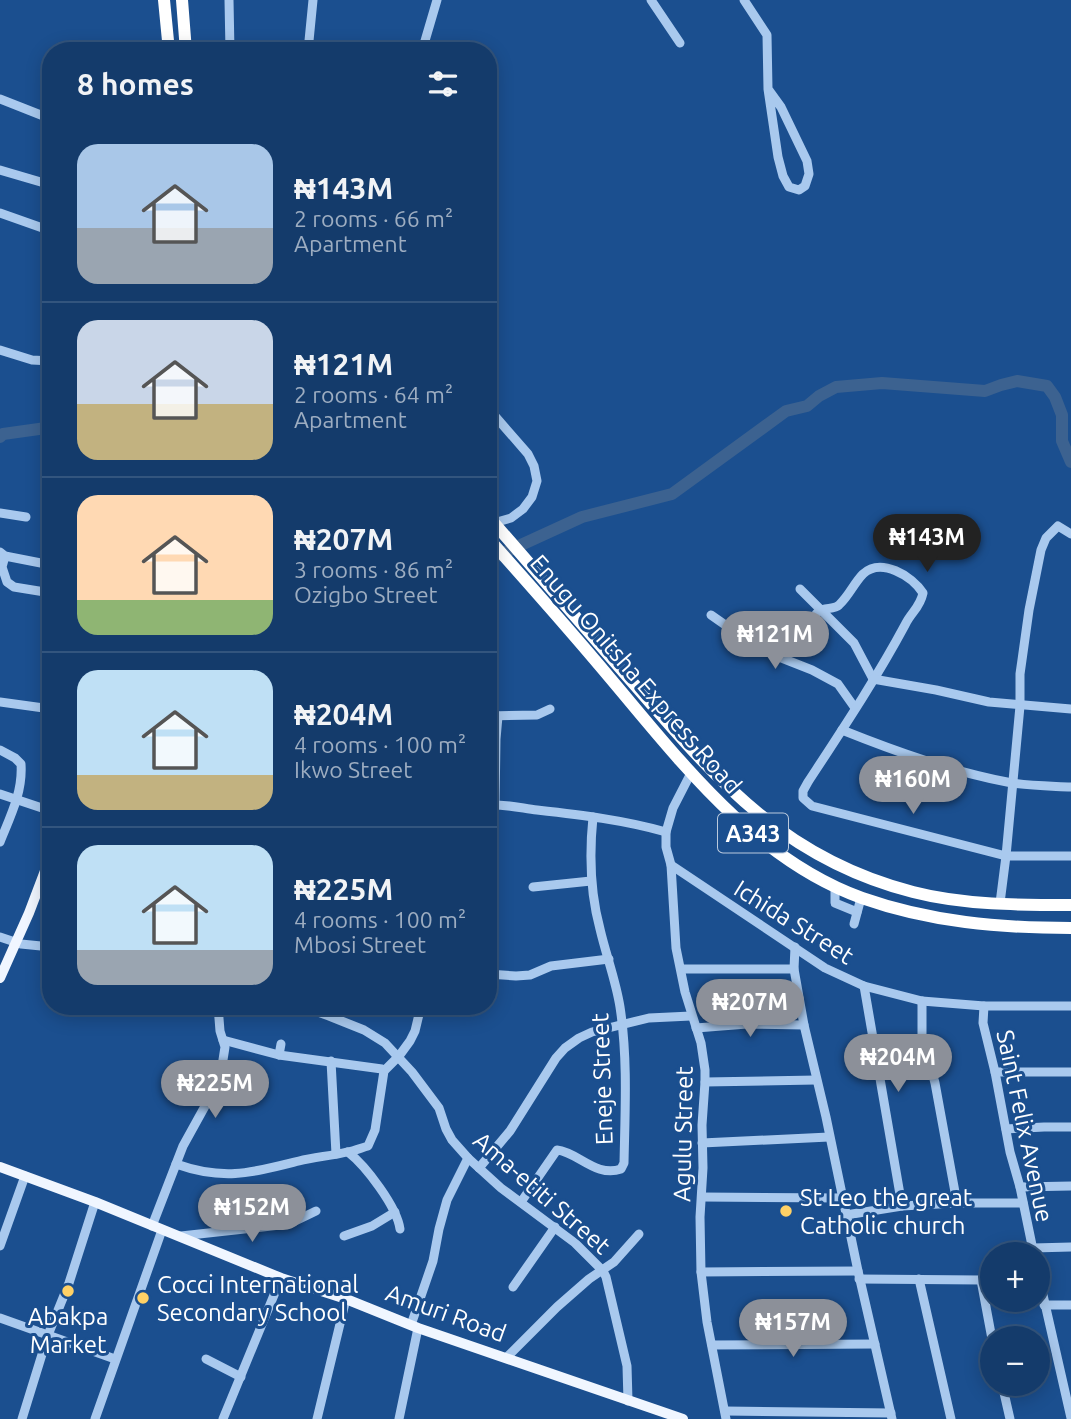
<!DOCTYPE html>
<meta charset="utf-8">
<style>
body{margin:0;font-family:Ubuntu,sans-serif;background:#214673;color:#f1f3f6;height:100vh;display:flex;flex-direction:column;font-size:26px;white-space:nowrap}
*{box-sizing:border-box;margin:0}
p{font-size:23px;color:#9dadc1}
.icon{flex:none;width:38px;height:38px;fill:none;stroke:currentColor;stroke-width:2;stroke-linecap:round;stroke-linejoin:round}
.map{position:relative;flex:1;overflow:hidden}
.sheet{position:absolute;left:42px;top:42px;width:455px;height:973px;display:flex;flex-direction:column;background:#143b6b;border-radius:28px;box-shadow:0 4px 18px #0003,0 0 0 2px #33557e}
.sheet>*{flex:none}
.controls{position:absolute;left:980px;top:1242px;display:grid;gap:14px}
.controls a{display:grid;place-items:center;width:70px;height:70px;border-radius:50%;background:#143b6b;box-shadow:0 4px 18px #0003,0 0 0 2px #33557e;font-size:35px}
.price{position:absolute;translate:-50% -60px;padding:0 16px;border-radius:24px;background:#8c9099;color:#fff;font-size:23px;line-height:46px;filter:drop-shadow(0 2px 4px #0008)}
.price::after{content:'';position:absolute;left:50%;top:42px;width:21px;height:16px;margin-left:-10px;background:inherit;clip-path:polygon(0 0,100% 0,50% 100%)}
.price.on{background:#222;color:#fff}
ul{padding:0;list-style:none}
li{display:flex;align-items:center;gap:21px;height:175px;padding:0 35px}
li+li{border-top:2px solid #33557e}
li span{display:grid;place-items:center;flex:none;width:196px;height:140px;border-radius:21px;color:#555}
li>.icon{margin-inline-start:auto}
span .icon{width:84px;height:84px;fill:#fffc;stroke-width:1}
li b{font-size:30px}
h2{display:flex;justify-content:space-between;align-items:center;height:84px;padding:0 35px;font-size:30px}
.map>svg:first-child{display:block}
</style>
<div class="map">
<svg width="1071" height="1419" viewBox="0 0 1071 1419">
<rect width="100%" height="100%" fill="#1b4f8f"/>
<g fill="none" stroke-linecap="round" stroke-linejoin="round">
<g stroke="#3c6290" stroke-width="12">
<polyline points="0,437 3,434 46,428 51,433"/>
<polyline points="488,560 582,517 672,494 786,411 807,406 819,396 836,387 882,383 985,391 1001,385 1017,381 1047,386 1055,397 1062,415 1062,441 1071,462"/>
</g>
<g stroke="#a9c9ee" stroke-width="9">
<polyline points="229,0 230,51"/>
<polyline points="651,0 680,43"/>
<polyline points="744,0 767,35 768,89 778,157 783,176 789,187 799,190 805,186 809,174 807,161 781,107 768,89"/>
<polyline points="308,51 313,0"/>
<polyline points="422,51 437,0"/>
<polyline points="0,99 51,119"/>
<polyline points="0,170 51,185"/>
<polyline points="0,213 51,231"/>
<polyline points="0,350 32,360 51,361"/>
<polyline points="488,408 528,454 534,466 537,481 532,497 523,509 511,518 490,524"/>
<polyline points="0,513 26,517"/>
<polyline points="0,552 5,556 51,565"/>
<polyline points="5,556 2,567 7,582 14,587 51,593"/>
<polyline points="800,589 854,643 873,679"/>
<polyline points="711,615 731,629 779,657 812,670 838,684 855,708"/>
<path d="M779,657C789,646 799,635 808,624C812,620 815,614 819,611C825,607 834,610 839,605C849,596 854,583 863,574C881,557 912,576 923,593C920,608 911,612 905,625C876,679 842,730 808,782L803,791V798L812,806L1006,856H1071"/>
<polyline points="873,679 936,690 989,702 1071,709"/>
<polyline points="0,702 51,709"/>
<polyline points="488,716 537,715 550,709"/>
<path d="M842,730C897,752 953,772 1012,783C1031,786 1051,786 1071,787"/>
<path d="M0,750L15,758L21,764C23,792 10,817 0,842"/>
<polyline points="691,773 673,808 666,832 666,847 671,865 676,948 685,992 701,1043 705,1070 705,1082 702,1125 703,1168 700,1217 701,1272 707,1322 726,1419"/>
<polyline points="0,794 51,811"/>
<path d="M488,805C505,804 521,808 537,810C581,815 624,820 666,832"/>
<polyline points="495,805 496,739 498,716"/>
<polyline points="671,865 825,968 864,986 922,1001 984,1006 1071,1006"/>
<polyline points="835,886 835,903 857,912"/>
<polyline points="533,887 591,881"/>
<polyline points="1000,903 1006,856 1020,706 1020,674 1029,610 1041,550 1046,538 1058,526 1071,534"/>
<polyline points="854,924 861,898"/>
<polyline points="0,937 21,944 51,947"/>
<polyline points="795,947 794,969 804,1025 826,1117 858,1271 892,1419"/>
<polyline points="681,969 794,969"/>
<polyline points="488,974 516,976 530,975 551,966 609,959"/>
<polyline points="864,986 902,1206"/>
<polyline points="922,1001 922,1035 935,1083 957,1203"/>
<polyline points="200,1006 210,1006"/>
<polyline points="301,1006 329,1016 364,1030 385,1043 412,1072 439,1108 446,1129 452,1140 468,1158 501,1188 575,1243 603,1271 606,1277 627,1366 628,1401"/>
<polyline points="984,1006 983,1023 995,1072 1010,1152 1020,1187 1034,1255"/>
<polyline points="696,1028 747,1024 804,1025"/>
<polyline points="223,1040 279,1055 382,1069 384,1071"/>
<polyline points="279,1055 281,1044"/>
<polyline points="331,1061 336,1154"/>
<polyline points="995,1072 1071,1072"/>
<polyline points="705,1082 816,1080"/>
<polyline points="1006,1129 1044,1127 1071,1127"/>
<polyline points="702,1143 829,1137"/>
<path d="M348,1152C366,1166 397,1207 400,1229"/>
<path d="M176,1164C224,1181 251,1173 299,1161C314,1157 331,1156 347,1152C354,1151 361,1148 368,1146L375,1130L384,1071L399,1056L410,1041L415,1031L421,1006"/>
<polyline points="479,1168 510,1131 556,1058 565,1048 579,1038 592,1032 649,1018 691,1016"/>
<polyline points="1020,1187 1071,1186"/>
<polyline points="702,1197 843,1198"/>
<path d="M521,1202L557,1150C578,1152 596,1178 621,1169L624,1163C625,1112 628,1059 620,1007C616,981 606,955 600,929C590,892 589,856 593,817"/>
<polyline points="846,1215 902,1206 957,1203 1023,1203"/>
<polyline points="152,1226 183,1146 220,1079 225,1047 220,1031 218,1006"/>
<polyline points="181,1236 289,1224 316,1211"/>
<polyline points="344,1236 372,1226 395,1212"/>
<polyline points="0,1246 25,1176"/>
<polyline points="1033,1248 1071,1247"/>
<polyline points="701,1272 858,1271"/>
<polyline points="1038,1273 1071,1418"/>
<polyline points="859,1279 981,1280"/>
<polyline points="919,1279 951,1419"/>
<polyline points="992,1280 981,1280 992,1339"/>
<polyline points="513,1287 555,1227"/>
<polyline points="1044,1305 1071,1305"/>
<polyline points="0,1318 115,1359"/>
<polyline points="411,1325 433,1261 439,1229 447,1200 468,1158"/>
<polyline points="712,1345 875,1344"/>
<polyline points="506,1358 557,1307 589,1279 614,1262 639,1234"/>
<polyline points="206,1359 241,1377"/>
<polyline points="1002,1384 1010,1419"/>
<polyline points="725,1411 891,1413"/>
<polyline points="22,1419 48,1335 69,1283 95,1202"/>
<polyline points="95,1419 162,1230"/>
<polyline points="223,1419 281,1278"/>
<polyline points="317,1419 346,1299"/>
<polyline points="399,1419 418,1328"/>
</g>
<g stroke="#f0f6ff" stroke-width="10">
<polyline points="0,978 29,913 51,855"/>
<polyline points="0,1167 95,1202 281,1278 346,1299 418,1328 683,1419"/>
</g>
<g stroke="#fff" stroke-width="12">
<polyline points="164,0 169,51"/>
<polyline points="182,0 186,51"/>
<path d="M488,516C534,569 581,623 627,676C713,775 780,858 913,892C963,905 1020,905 1071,905"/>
<path d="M488,538C529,584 570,630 610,678C681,762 754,859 862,898C930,922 1000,928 1071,928"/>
</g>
</g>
<g fill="#ffd166" stroke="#1b4f8f" stroke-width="2.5">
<circle cx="786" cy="1211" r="7"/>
<circle cx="68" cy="1291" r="7"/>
<circle cx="143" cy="1298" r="7"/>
</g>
<g text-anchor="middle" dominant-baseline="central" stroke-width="6" stroke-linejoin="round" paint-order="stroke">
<rect fill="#1b4f8f" stroke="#bbcadd" stroke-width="2" x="718" y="813.5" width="70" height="39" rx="5"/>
<g font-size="23" font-weight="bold" fill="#fff">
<text x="753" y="833">A343</text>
</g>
<g font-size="24" fill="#fff" stroke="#1b4f8f">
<text transform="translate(636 674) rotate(49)">Enugu Onitsha Express Road</text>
<text transform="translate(794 922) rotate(32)">Ichida Street</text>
<text transform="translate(602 1079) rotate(-92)">Eneje Street</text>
<text transform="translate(1025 1126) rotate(78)">Saint Felix Avenue</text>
<text transform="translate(683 1134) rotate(-89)">Agulu Street</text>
<text transform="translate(542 1193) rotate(41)">Ama-etiti Street</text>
<text transform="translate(446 1313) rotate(20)">Amuri Road</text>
</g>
<g font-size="24" fill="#fff" stroke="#1b4f8f" text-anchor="start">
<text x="800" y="1197">St Leo the great<tspan x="800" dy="28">Catholic church</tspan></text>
<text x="157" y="1284">Cocci International<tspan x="157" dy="28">Secondary School</tspan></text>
<text x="68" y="1316" text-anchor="middle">Abakpa<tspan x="68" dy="28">Market</tspan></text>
</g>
</g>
</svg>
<div class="controls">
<a>+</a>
<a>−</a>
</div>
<b class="price on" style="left:927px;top:574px">₦143M</b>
<b class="price" style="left:775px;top:671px">₦121M</b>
<b class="price" style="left:913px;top:816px">₦160M</b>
<b class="price" style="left:750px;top:1039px">₦207M</b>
<b class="price" style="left:898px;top:1094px">₦204M</b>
<b class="price" style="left:215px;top:1120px">₦225M</b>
<b class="price" style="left:252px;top:1244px">₦152M</b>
<b class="price" style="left:793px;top:1359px">₦157M</b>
<section class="sheet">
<h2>8 homes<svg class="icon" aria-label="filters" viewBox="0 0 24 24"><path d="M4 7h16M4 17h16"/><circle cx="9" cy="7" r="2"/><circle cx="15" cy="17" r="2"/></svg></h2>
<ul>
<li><span style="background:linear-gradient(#a9c7e8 60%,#9aa5b1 0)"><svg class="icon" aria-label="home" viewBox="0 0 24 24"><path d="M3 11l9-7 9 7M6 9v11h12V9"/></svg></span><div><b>₦143M</b><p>2 rooms · 66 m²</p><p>Apartment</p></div></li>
<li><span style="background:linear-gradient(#c9d6e8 60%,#c2b280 0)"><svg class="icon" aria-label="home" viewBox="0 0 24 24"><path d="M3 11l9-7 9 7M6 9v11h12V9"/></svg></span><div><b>₦121M</b><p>2 rooms · 64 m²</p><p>Apartment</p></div></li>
<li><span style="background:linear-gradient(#ffd9b3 75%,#8fb573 0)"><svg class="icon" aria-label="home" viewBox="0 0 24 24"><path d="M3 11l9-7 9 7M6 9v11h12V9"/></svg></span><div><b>₦207M</b><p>3 rooms · 86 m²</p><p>Ozigbo Street</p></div></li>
<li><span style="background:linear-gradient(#bfe0f5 75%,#c2b280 0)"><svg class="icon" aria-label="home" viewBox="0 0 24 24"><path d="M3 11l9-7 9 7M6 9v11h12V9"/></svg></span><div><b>₦204M</b><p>4 rooms · 100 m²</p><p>Ikwo Street</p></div></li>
<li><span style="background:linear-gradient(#bfe0f5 75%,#9aa5b1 0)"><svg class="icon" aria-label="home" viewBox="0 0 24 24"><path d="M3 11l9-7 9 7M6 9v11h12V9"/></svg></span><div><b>₦225M</b><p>4 rooms · 100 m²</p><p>Mbosi Street</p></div></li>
</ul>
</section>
</div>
